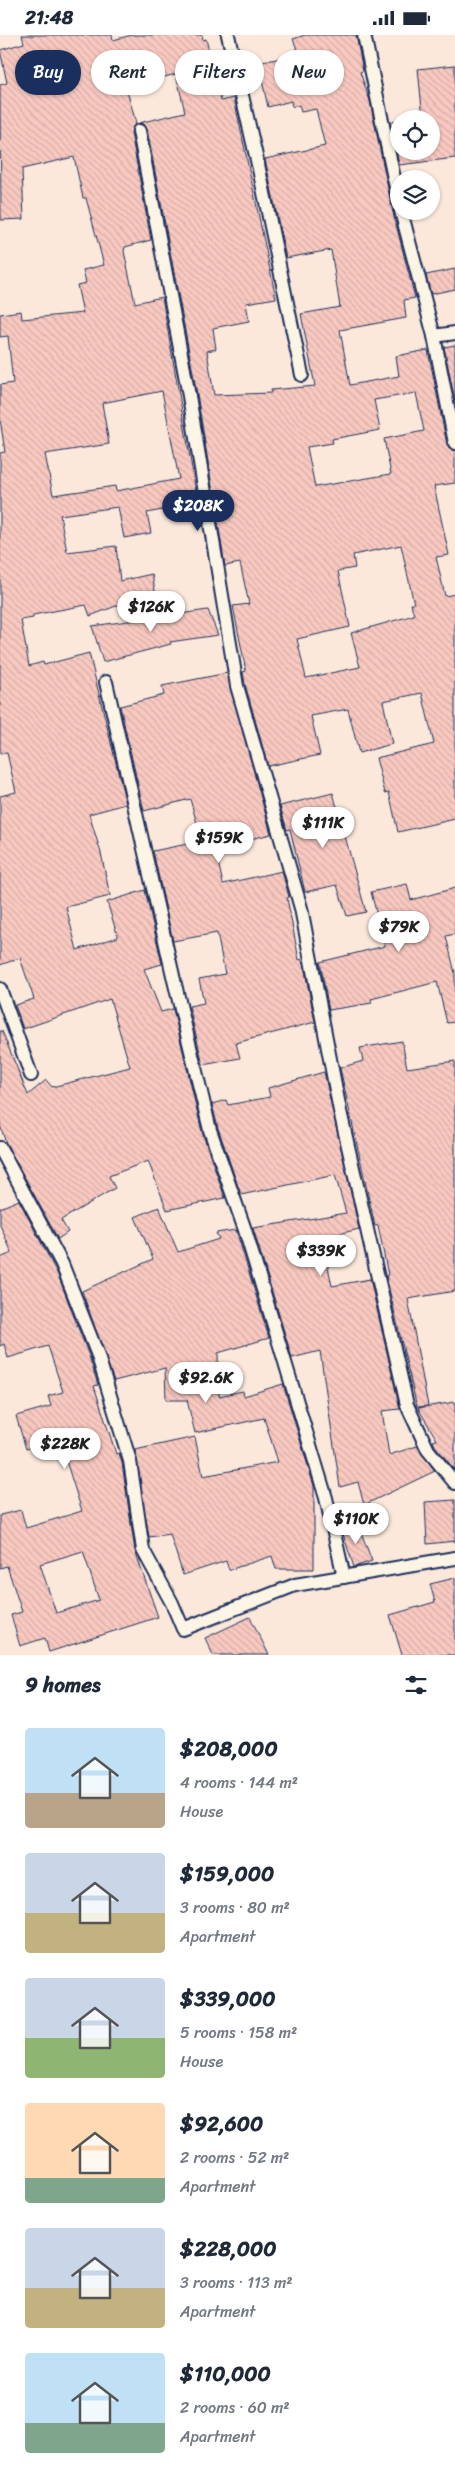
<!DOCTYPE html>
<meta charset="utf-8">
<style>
body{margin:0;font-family:Sriracha,sans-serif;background:#f2f2f3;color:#1f2937;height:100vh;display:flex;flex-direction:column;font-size:19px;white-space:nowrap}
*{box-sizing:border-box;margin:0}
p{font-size:16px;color:#747a83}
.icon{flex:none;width:28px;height:28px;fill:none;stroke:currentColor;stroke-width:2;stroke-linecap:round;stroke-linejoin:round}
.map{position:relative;height:1620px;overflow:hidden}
.panel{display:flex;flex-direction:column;background:#fff;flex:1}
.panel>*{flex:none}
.banner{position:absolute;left:15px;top:15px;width:425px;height:45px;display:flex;gap:10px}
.controls{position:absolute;left:390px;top:75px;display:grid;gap:10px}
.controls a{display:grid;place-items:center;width:50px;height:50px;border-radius:50%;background:#fff;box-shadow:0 1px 4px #0004;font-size:25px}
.price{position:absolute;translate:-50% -42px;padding:0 11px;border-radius:18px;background:#fff;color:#222;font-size:16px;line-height:32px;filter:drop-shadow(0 1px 2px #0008)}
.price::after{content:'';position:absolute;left:50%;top:30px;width:15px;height:11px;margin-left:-8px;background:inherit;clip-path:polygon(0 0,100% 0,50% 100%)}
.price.selected{background:#1b2f5e;color:#fff}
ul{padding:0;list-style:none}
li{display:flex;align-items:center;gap:15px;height:125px;padding:0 25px}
li span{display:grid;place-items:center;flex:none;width:140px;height:100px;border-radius:5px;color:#555}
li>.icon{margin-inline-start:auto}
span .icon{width:60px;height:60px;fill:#fffc;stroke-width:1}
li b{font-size:21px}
h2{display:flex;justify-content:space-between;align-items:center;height:60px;padding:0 25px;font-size:21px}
.pill{padding:0 18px;border-radius:22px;background:#fff;box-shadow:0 1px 4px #0004;font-size:18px;line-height:45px}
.pill.selected{background:#1b2f5e;color:#fff}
.status{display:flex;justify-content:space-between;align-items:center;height:35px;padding:0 25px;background:#fff;direction:ltr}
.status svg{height:14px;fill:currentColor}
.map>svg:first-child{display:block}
</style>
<div class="status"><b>21:48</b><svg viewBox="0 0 49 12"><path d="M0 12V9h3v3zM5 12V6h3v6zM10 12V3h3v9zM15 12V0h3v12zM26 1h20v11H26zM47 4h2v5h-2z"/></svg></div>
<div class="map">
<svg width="455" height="1620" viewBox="0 0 455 1620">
<defs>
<pattern id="building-back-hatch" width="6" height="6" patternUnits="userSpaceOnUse" patternTransform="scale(1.25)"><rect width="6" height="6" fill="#f9c9c0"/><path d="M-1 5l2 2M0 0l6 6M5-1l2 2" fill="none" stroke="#d5ada7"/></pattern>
</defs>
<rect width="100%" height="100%" fill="#fbe8da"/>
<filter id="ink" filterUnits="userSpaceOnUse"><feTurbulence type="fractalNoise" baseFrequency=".02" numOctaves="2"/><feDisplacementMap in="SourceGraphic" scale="10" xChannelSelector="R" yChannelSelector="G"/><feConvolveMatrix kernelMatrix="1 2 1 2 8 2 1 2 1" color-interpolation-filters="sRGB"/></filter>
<g filter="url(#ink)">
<g fill="url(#building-back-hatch)" stroke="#1b2f5e" fill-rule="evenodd">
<path d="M22,0H112L113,5L132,0H202L203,5L206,4L221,66L234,63L276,263L246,268L249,286L213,293L216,314L207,316L214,360L271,358V355L315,351L301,279L340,272L331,215L286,223L265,124L325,111L316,74L301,77L299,70L292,72L291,66L268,72L258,28L299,19L293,4L305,0H356L363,36L360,37L370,66L393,178L415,263L404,265L406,283L340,295L350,350L399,341L396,321L428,315L447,410L449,414L455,416V448L434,451L449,520L436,522L445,561L455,559V784L398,797L389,757L385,758L376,723L434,709L422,658L383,666L392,709L359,718L348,674L311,681L320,720L268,731L245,649L243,637L246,636L233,571L249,569L240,528L225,531L197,359L147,94L145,90L139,88L185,77L176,39L126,52L136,88L132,93L131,98L151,205L125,212L124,216L135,268L162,262L198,468L147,478L151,498L124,503L118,472L60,480L67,517L116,511L120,546L152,539L155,556L90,581L86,570L33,580V583L21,585L29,631L43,627L44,630L89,618L126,769L89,779L101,818L110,861L66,872L77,915L118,902L107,867L145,855L162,929L144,934L161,977L173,974L202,1097L225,1163L167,1175L148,1126L109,1141L115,1153L61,1185L68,1197L58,1204L6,1108L0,1090V996H2L28,1060L46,1045L52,1052L130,1032L110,964L23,994L15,970L34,964L20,923L0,930V761L16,757L7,718L0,719V418L5,417L0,384V350L13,348L8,301L0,302V279L21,276L22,284L83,278L77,250L86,248L83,235L104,230L86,163H83L74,122L22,134L24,184L1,185L0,50L7,48L0,15L24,8ZM162,356L179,444L116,456L115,451L53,460L45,419L109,409L102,368ZM416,358L424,396L384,404L391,439L315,452L307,412L333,408L332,404L380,395L374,365ZM401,510L414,569H411L414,580L351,598L360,632L306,643L297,604L350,592L338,536L355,533L353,520Z"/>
<polygon points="455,30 455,123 399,130 390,87 399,86 399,116 431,116 431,84 413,84 423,83 418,34"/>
<polygon points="455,234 455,254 431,259 426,240"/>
<polygon points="455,310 455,366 444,312"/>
<polygon points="208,575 218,600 170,607 171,609 103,627 92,591"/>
<polygon points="227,638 271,799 215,813 223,849 282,836 289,862 287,863 299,925 301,924 304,931 315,987 236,1008 240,1023 203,1030 189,971 204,968 199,944 225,939 217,898 173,906 153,816 202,806 190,764 144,776 120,671 164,660 162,651"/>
<polygon points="333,758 366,877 347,881 337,850 305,857 290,794 287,795 280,771"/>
<polygon points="407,849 411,865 455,853 455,899 446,901 455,938 455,987 447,988 437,947 371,964 372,968 329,975 320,927 385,911 371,857"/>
<polygon points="402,1006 407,1033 455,1026 455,1256 408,1264 428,1371 417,1372 386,1241 388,1240 378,1190 375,1191 340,1033 363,1026 360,1013"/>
<polygon points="324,1037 359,1194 322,1203 332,1251 370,1244 400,1374 382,1376 389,1420 417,1411 435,1436 364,1470 358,1447 340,1452 320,1316 292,1323 253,1193 346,1178 335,1140 241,1160 218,1093 212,1069 226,1065 228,1070 270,1062 268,1053"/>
<path d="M19,1165L58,1240L89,1321L98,1350L94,1351L116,1419L119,1418L122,1428L135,1516L158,1582L49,1617L45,1603L20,1611L11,1580L22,1577L7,1531L0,1533V1480L21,1475L26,1493L82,1476L59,1404L26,1414L16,1381L51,1371L48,1361L63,1357L48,1311L8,1323L4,1309L0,1311V1223L12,1218L0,1190V1173ZM83,1516L99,1565L56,1578L40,1529Z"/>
<polygon points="159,1172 178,1217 219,1204 216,1198 236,1195 269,1303 218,1318 219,1361 243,1356 244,1361 283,1349 314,1451 314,1534 276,1534 272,1521 229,1535 226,1526 183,1540 170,1499 149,1502 135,1415 195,1402 203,1441 278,1427 264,1383 195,1398 187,1365 166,1365 165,1333 114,1346 82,1256 153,1224 135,1182"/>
<polygon points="455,1367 455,1435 435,1411 433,1406 437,1405 418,1373"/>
<polygon points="455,1465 455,1506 427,1509 425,1467"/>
<polygon points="357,1487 372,1526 354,1532 341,1493"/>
<polygon points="455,1543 455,1620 402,1620 390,1580 435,1567 430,1549"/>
<polygon points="250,1582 269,1620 213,1620 205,1603"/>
</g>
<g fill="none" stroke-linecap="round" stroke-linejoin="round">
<defs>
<g id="service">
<polyline points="228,0 259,134 302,340"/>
<polyline points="364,0 399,167"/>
<polyline points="139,96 189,361 237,651 301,873 340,1076 407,1370 428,1415 455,1448"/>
<polyline points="401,176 434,301 455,408"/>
<polyline points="434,301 455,298"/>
<polyline points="106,647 174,945 210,1095 245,1195 326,1463 344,1542"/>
<polyline points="0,954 31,1040"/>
<polyline points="0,1113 62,1229 97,1318 130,1426 143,1515 172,1568 183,1594 295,1550 455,1523"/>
</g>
</defs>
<use href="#service" stroke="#1b2f5e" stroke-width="16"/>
<use href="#service" stroke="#fcf5e5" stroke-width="12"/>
</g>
</g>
</svg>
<div class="controls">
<a><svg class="icon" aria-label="locate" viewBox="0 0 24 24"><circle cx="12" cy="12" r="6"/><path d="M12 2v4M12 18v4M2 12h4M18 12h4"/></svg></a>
<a><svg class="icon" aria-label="layers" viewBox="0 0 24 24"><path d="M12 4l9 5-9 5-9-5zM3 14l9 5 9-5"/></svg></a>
</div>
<b class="price selected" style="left:198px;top:497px">$208K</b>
<b class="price" style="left:151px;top:598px">$126K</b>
<b class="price" style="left:323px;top:814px">$111K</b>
<b class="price" style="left:219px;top:829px">$159K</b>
<b class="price" style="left:399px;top:918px">$79K</b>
<b class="price" style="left:321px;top:1242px">$339K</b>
<b class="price" style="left:206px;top:1369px">$92.6K</b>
<b class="price" style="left:65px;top:1435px">$228K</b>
<b class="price" style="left:356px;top:1510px">$110K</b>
<div class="banner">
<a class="pill selected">Buy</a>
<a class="pill">Rent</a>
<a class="pill">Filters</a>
<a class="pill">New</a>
</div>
</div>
<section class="panel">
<h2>9 homes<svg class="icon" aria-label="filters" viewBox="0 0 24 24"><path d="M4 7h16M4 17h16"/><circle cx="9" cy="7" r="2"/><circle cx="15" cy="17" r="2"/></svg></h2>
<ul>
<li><span style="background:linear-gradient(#bfe0f5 65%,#b9a48a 0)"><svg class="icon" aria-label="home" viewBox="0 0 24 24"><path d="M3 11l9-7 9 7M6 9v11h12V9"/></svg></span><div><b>$208,000</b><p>4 rooms · 144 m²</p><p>House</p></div></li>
<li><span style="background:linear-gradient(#c9d6e8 60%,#c2b280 0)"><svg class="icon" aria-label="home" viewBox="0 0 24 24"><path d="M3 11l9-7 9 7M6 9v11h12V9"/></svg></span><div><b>$159,000</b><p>3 rooms · 80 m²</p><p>Apartment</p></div></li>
<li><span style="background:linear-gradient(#c9d6e8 60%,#8fb573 0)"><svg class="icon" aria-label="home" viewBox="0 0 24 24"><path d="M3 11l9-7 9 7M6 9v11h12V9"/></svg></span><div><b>$339,000</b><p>5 rooms · 158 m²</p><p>House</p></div></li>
<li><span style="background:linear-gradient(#ffd9b3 75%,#7fa58c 0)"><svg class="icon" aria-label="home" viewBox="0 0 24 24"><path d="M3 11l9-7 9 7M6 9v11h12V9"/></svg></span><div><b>$92,600</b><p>2 rooms · 52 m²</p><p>Apartment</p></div></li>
<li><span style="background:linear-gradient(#c9d6e8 60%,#c2b280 0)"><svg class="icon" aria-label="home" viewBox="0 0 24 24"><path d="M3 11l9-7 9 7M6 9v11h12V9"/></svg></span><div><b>$228,000</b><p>3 rooms · 113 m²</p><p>Apartment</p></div></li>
<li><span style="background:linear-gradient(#bfe0f5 70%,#7fa58c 0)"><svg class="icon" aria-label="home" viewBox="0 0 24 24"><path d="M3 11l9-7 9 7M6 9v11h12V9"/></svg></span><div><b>$110,000</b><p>2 rooms · 60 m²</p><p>Apartment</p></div></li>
</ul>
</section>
